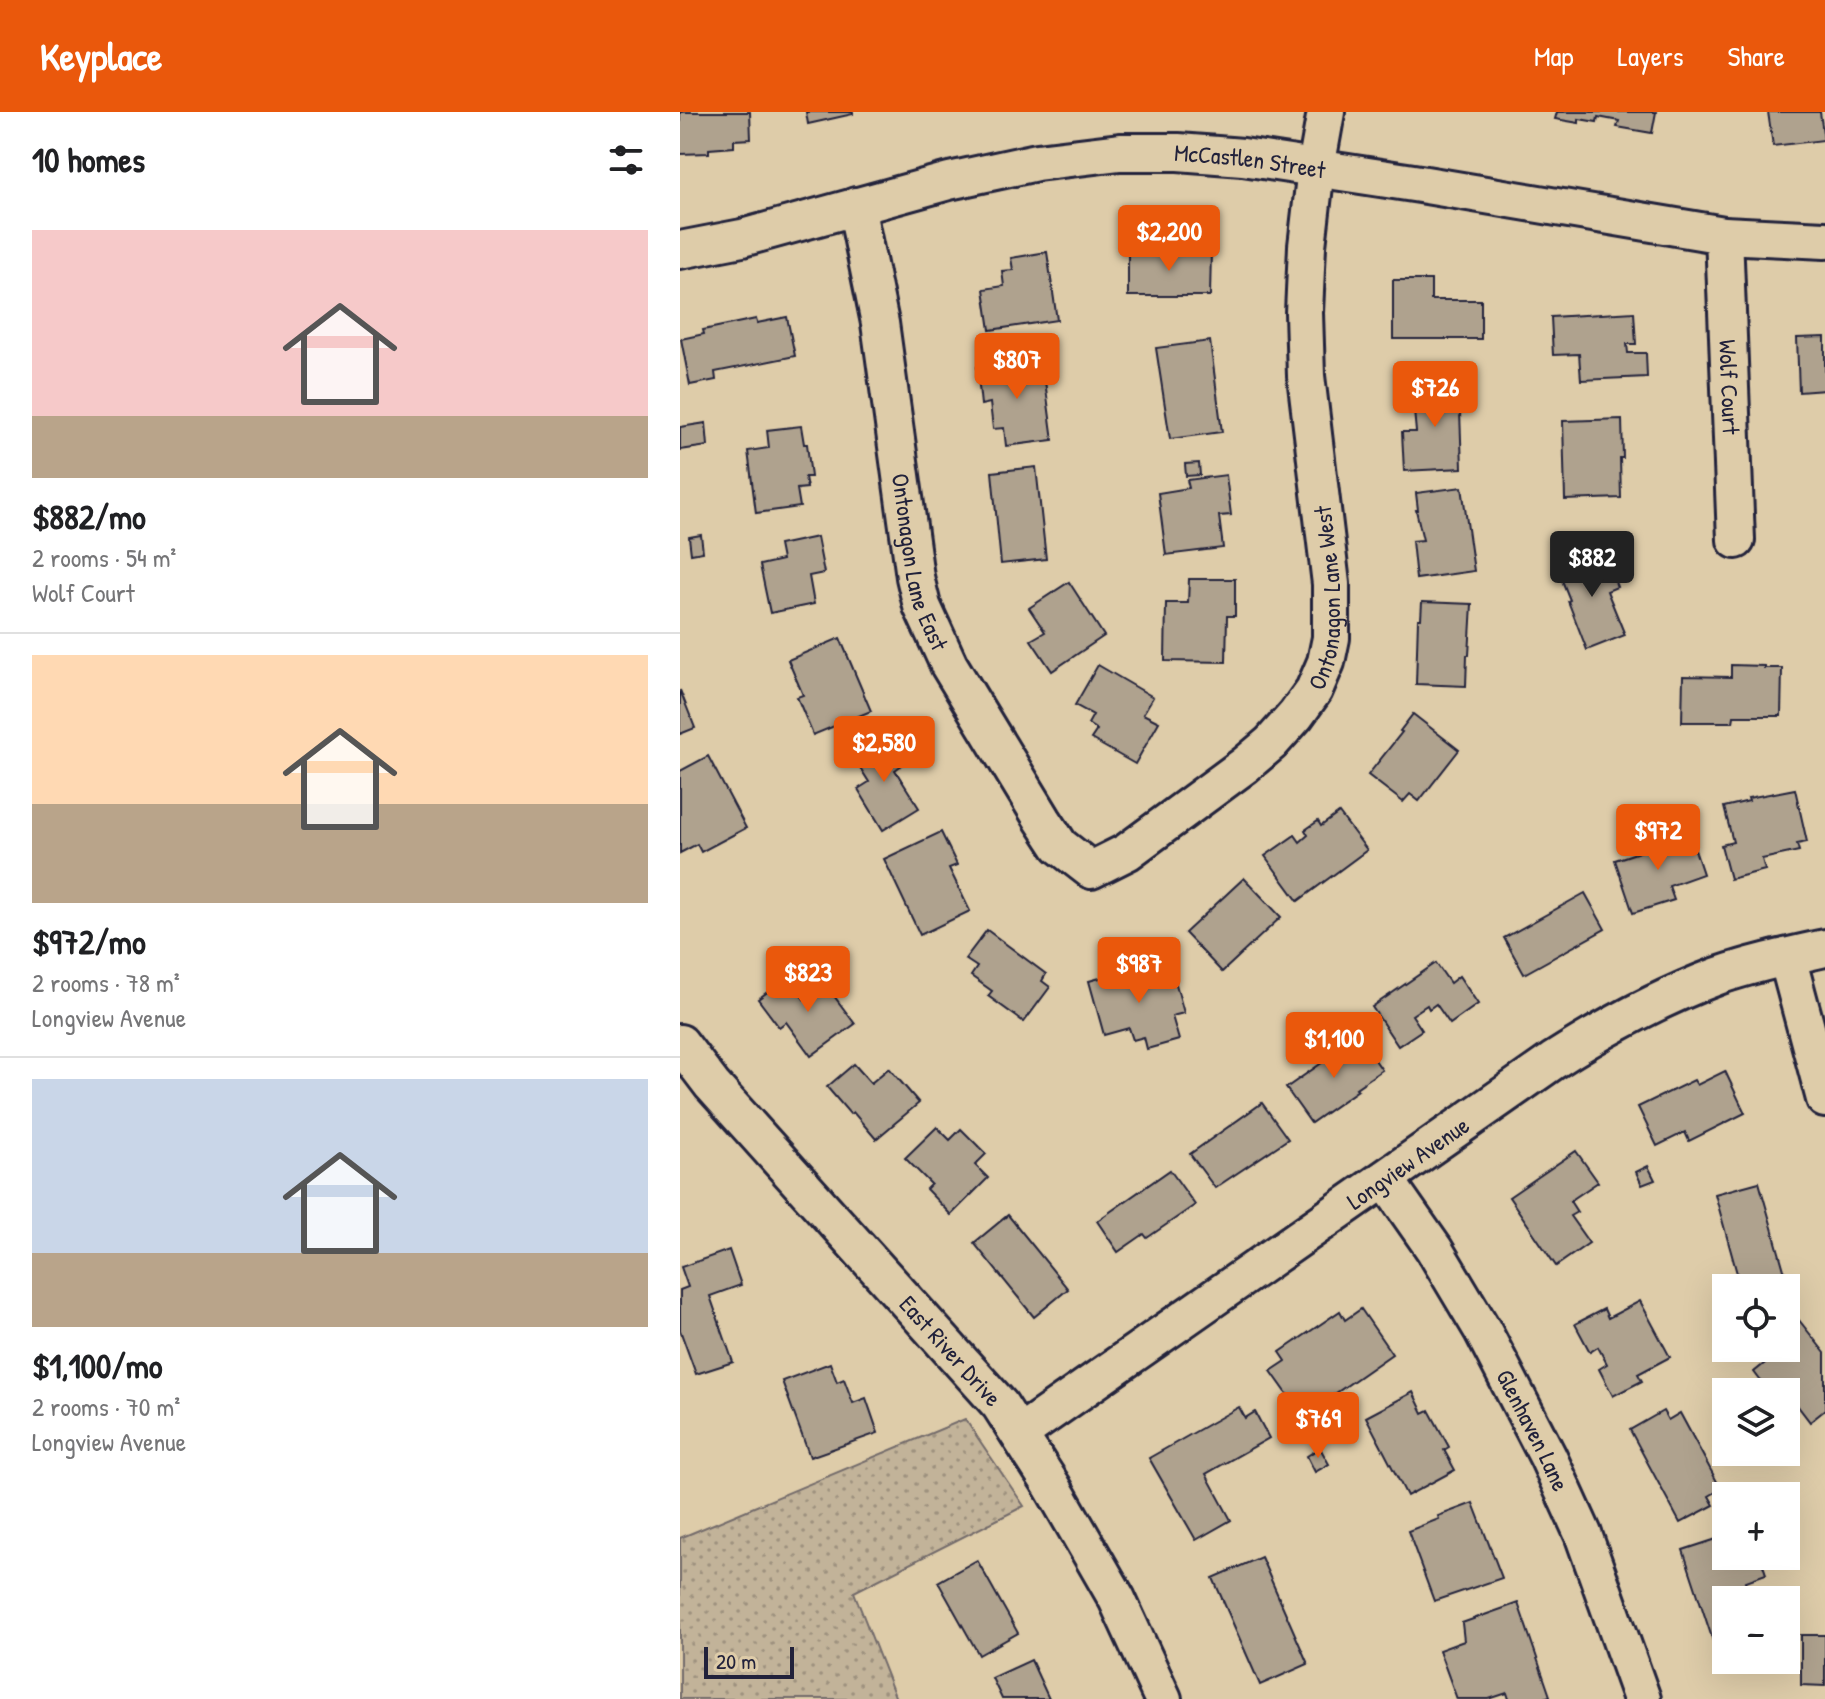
<!DOCTYPE html>
<meta charset="utf-8">
<style>
body{margin:0;font-family:"Patrick Hand",sans-serif;background:#f2f2f2;color:#202124;height:100vh;display:flex;flex-direction:column;font-size:30px;white-space:nowrap}
*{box-sizing:border-box;margin:0}
p{font-size:26px;color:#757577}
.icon{flex:none;width:44px;height:44px;fill:none;stroke:currentColor;stroke-width:2;stroke-linecap:round;stroke-linejoin:round}
.map{position:relative;flex:1;overflow:hidden}
.panel{display:flex;flex-direction:column;background:#fff;width:680px}
.panel>*{flex:none}
.tools{position:absolute;left:1032px;top:1162px;display:grid;gap:16px}
.tools a{display:grid;place-items:center;width:88px;height:88px;border-radius:0px;background:#fff;box-shadow:0 8px 32px #0002;font-size:40px}
.scale{position:absolute;left:24px;bottom:20px;width:90px;box-sizing:border-box;padding-left:8px;border:4px solid #22223b;border-top:0;font-size:22px;line-height:28px;white-space:nowrap;color:#22223b;-webkit-text-stroke:6px #decca9;paint-order:stroke}
.price{position:absolute;translate:-50% -68px;padding:0 18px;border-radius:8px;background:#ea580c;color:#fff;font-size:26px;line-height:52px;filter:drop-shadow(0 2px 4px #0008)}
.price::after{content:'';position:absolute;left:50%;top:48px;width:24px;height:18px;margin-left:-12px;background:inherit;clip-path:polygon(0 0,100% 0,50% 100%)}
.price.selected{background:#222;color:#fff}
ul{padding:0;list-style:none}
li{display:grid;align-content:center;gap:16px;height:424px;padding:0 32px}
li+li{border-top:2px solid #e0e0e0}
li span{display:grid;place-items:center;height:248px;border-radius:0px;color:#555}
li>.icon{margin-inline-start:auto}
span .icon{width:144px;height:144px;fill:#fffc;stroke-width:1}
li b{font-size:34px}
h2{display:flex;justify-content:space-between;align-items:center;height:96px;padding:0 32px;font-size:34px}
header{display:flex;align-items:center;gap:48px;box-sizing:border-box;height:112px;padding:0 40px;background:#ea580c;color:#fff}
header strong{font-size:38px}
nav{display:flex;gap:44px;margin-inline-start:auto;font-size:28px}
main{display:flex;flex:1;min-height:0}
.map>svg:first-child{display:block}
</style>
<header>
<strong>Keyplace</strong>
<nav><a>Map</a><a>Layers</a><a>Share</a></nav>
</header>
<main>
<section class="panel">
<h2>10 homes<svg class="icon" aria-label="filters" viewBox="0 0 24 24"><path d="M4 7h16M4 17h16"/><circle cx="9" cy="7" r="2"/><circle cx="15" cy="17" r="2"/></svg></h2>
<ul>
<li><span style="background:linear-gradient(#f6c9c9 75%,#b9a48a 0)"><svg class="icon" aria-label="home" viewBox="0 0 24 24"><path d="M3 11l9-7 9 7M6 9v11h12V9"/></svg></span><div><b>$882/mo</b><p>2 rooms · 54 m²</p><p>Wolf Court</p></div></li>
<li><span style="background:linear-gradient(#ffd9b3 60%,#b9a48a 0)"><svg class="icon" aria-label="home" viewBox="0 0 24 24"><path d="M3 11l9-7 9 7M6 9v11h12V9"/></svg></span><div><b>$972/mo</b><p>2 rooms · 78 m²</p><p>Longview Avenue</p></div></li>
<li><span style="background:linear-gradient(#c9d6e8 70%,#b9a48a 0)"><svg class="icon" aria-label="home" viewBox="0 0 24 24"><path d="M3 11l9-7 9 7M6 9v11h12V9"/></svg></span><div><b>$1,100/mo</b><p>2 rooms · 70 m²</p><p>Longview Avenue</p></div></li>
</ul>
</section>
<div class="map">
<svg width="1145" height="1587" viewBox="0 0 1145 1587">
<defs>
<pattern id="green-dots" width="8" height="8" patternUnits="userSpaceOnUse" patternTransform="scale(2)"><rect width="8" height="8" fill="#c2b399"/><path d="M2 2h.1M6 6h.1" fill="none" stroke="#9d917e" stroke-width="1.8" stroke-linecap="round"/></pattern>
</defs>
<rect width="100%" height="100%" fill="#decca9"/>
<filter id="ink" filterUnits="userSpaceOnUse"><feTurbulence type="fractalNoise" baseFrequency=".0125" numOctaves="2"/><feDisplacementMap in="SourceGraphic" scale="16" xChannelSelector="R" yChannelSelector="G"/><feConvolveMatrix kernelMatrix="1 2 1 2 8 2 1 2 1" color-interpolation-filters="sRGB"/></filter>
<g filter="url(#ink)">
<polygon fill="url(#green-dots)" stroke="#726a6a" stroke-width="2" points="285,1307 344,1394 174,1480 216,1587 0,1587 0,1426"/>
<g fill="#afa28e" stroke="#22223b" stroke-width="2">
<polygon points="0,0 70,0 71,27 54,28 54,35 29,37 29,41 0,42"/>
<polygon points="126,0 173,0 173,2 128,12"/>
<polygon points="877,0 976,0 972,21 937,15 939,9 918,5 917,10 899,7 899,11 875,7"/>
<polygon points="1088,0 1140,0 1144,28 1093,34"/>
<polygon points="448,139 531,139 530,184 448,184"/>
<polygon points="367,140 377,208 310,218 304,177 324,174 322,159 333,158 331,146"/>
<polygon points="713,168 751,168 751,188 801,188 801,227 713,227"/>
<polygon points="954,200 956,232 947,232 948,241 966,241 967,265 901,268 899,242 873,243 871,205"/>
<polygon points="107,205 115,244 35,260 36,268 10,273 1,227 24,222 23,218 76,207 77,211"/>
<polygon points="1145,225 1145,278 1119,280 1117,226"/>
<polygon points="530,229 542,320 490,327 476,236"/>
<polygon points="362,247 373,328 326,334 324,316 313,317 310,291 301,293 297,255"/>
<polygon points="779,271 782,356 724,359 722,320 736,320 733,288 734,288 734,273"/>
<polygon points="942,307 943,346 940,346 941,386 885,388 883,309"/>
<polygon points="26,311 28,334 0,338 0,315"/>
<polygon points="121,314 124,332 127,332 131,365 125,365 127,376 117,377 120,395 76,401 68,339 89,336 87,318"/>
<polygon points="519,351 520,363 506,364 505,352"/>
<polygon points="356,355 366,447 321,452 312,360"/>
<polygon points="546,363 551,403 539,404 543,436 486,443 478,381 509,376 507,368"/>
<polygon points="782,375 794,459 736,467 732,429 743,428 736,398 738,398 736,381"/>
<polygon points="21,423 23,440 11,442 9,425"/>
<polygon points="137,425 144,461 129,464 134,492 90,501 80,453 102,448 99,433"/>
<polygon points="923,438 937,475 927,479 945,523 907,538 888,489 890,488 877,456"/>
<polygon points="509,467 555,467 555,504 547,504 546,550 485,549 486,491 508,491"/>
<polygon points="389,470 424,524 372,559 351,528 365,520 349,496"/>
<polygon points="742,490 792,492 789,543 787,543 786,574 736,572 738,507 741,507"/>
<polygon points="160,526 191,599 133,623 117,585 123,583 108,548"/>
<polygon points="418,553 473,585 463,602 479,610 455,652 411,627 417,618 408,612 413,603 395,593"/>
<polygon points="1051,553 1084,554 1084,556 1102,556 1101,604 1054,604 1053,610 1002,610 1003,564 1051,565"/>
<polygon points="0,578 15,616 0,622"/>
<polygon points="733,602 779,638 739,689 730,682 723,690 688,663 722,620 720,619"/>
<polygon points="203,623 222,653 215,658 239,696 203,718 178,677 189,670 172,643"/>
<polygon points="28,644 66,716 21,740 17,732 0,741 0,659"/>
<polygon points="1115,677 1127,730 1117,732 1119,739 1082,747 1085,758 1050,767 1041,733 1053,730 1044,695 1069,689 1068,686"/>
<polygon points="659,701 687,738 618,789 585,744 615,723 620,730 628,723 625,718 638,709 641,714"/>
<polygon points="261,720 277,753 269,756 290,799 240,823 204,747"/>
<polygon points="1010,723 1023,762 989,774 994,788 953,801 935,748"/>
<polygon points="564,766 601,805 542,860 505,821"/>
<polygon points="905,781 925,817 844,862 824,826"/>
<polygon points="307,818 366,862 362,869 370,875 344,910 308,884 312,879 291,864 297,855 285,847"/>
<polygon points="475,851 480,869 494,865 504,901 492,904 499,928 467,937 464,925 453,928 449,916 424,923 409,869"/>
<polygon points="756,851 770,871 779,864 798,892 770,912 756,892 749,897 747,893 732,903 742,918 718,934 692,895"/>
<polygon points="108,865 124,887 145,872 175,912 131,944 106,910 99,915 78,887"/>
<polygon points="679,925 702,958 676,976 678,978 631,1011 606,976"/>
<polygon points="174,952 191,971 209,956 239,991 196,1027 173,1000 170,1002 147,975"/>
<polygon points="1045,959 1065,1001 1009,1029 1005,1020 977,1034 958,995 1014,968 1017,973"/>
<polygon points="582,991 608,1027 535,1076 510,1042"/>
<polygon points="257,1015 270,1028 281,1017 306,1042 295,1053 308,1066 271,1103 246,1077 251,1072 225,1046"/>
<polygon points="896,1039 918,1070 890,1089 897,1100 890,1104 909,1131 876,1154 829,1085"/>
<polygon points="968,1054 975,1068 962,1073 956,1060"/>
<polygon points="490,1058 515,1093 467,1126 464,1122 438,1140 417,1109"/>
<polygon points="1079,1070 1106,1165 1067,1176 1061,1176 1035,1082"/>
<polygon points="328,1103 388,1177 354,1205 294,1131"/>
<polygon points="49,1138 61,1173 30,1184 53,1250 16,1262 0,1218 0,1178 8,1175 1,1155"/>
<polygon points="960,1189 990,1245 958,1262 962,1269 933,1284 919,1257 927,1252 918,1235 910,1240 895,1212 924,1197 928,1206"/>
<polygon points="681,1197 712,1242 623,1304 591,1259 606,1249 600,1240 660,1199 665,1208"/>
<polygon points="1111,1198 1145,1241 1145,1298 1130,1310 1101,1272 1089,1280 1074,1260 1085,1251 1073,1236 1106,1236 1106,1202"/>
<polygon points="150,1251 157,1270 164,1267 173,1291 186,1286 198,1321 130,1345 102,1269"/>
<polygon points="733,1280 743,1301 749,1298 769,1335 764,1338 775,1358 727,1384 686,1305"/>
<polygon points="559,1295 565,1306 575,1300 589,1326 526,1362 551,1408 516,1428 469,1346"/>
<polygon points="983,1299 988,1308 1000,1301 1041,1377 1029,1384 1034,1393 1000,1411 950,1318"/>
<polygon points="640,1336 649,1352 635,1360 627,1344"/>
<polygon points="793,1391 822,1466 754,1489 728,1419 759,1407 758,1404"/>
<polygon points="1046,1424 1046,1444 1080,1444 1086,1462 1066,1469 1072,1488 1046,1488 1046,1531 1035,1535 1003,1438"/>
<polygon points="581,1445 628,1552 580,1573 533,1466"/>
<polygon points="297,1448 338,1521 299,1543 258,1470"/>
<polygon points="838,1491 870,1584 861,1587 829,1587 827,1581 809,1587 777,1587 759,1538 784,1529 782,1511"/>
<polygon points="1121,1523 1145,1523 1145,1574 1121,1573"/>
<polygon points="351,1548 369,1587 322,1587 312,1566"/>
</g>
<g fill="none" stroke-linecap="round" stroke-linejoin="round">
<defs>
<g id="minor">
<path id="s1" d="M176,94L200,211L235,465L242,494L269,553L363,708L380,734L411,758L447,740L565,653L591,631L616,603L634,578L646,550L651,526V472L626,264L624,201L627,134L636,56L646,0"/>
<path id="s2" d="M1044,123L1056,428"/>
<path id="s3" d="M0,138L62,126L269,69L357,50L440,40H498L563,45L740,72L1044,123L1145,128"/>
<polyline points="1107,845 1145,987"/>
<path id="s4" d="M0,931L32,973L320,1293L372,1374L437,1487L483,1587"/>
<path id="s5" d="M705,1067L754,1137L803,1219L868,1345L903,1422L962,1587"/>
<path id="s6" d="M339,1322L873,949C926,915 979,886 1038,864C1072,852 1109,844 1145,836"/>
</g>
</defs>
<use href="#minor" stroke="#22223b" stroke-width="42"/>
<use href="#minor" stroke="#decca9" stroke-width="36"/>
</g>
</g>
<g text-anchor="middle" dominant-baseline="central" stroke-width="6" stroke-linejoin="round" paint-order="stroke">
<g font-size="24" fill="#22223b" stroke="#decca9">
<text stroke="none"><textPath href="#s3" startOffset="582">McCastlen Street</textPath></text>
<text stroke="none"><textPath href="#s2" startOffset="152">Wolf Court</textPath></text>
<text stroke="none"><textPath href="#s1" startOffset="362">Ontonagon Lane East</textPath></text>
<text stroke="none"><textPath href="#s1" startOffset="1106">Ontonagon Lane West</textPath></text>
<text stroke="none"><textPath href="#s6" startOffset="474">Longview Avenue</textPath></text>
<text stroke="none"><textPath href="#s4" startOffset="410">East River Drive</textPath></text>
<text stroke="none"><textPath href="#s5" startOffset="292">Glenhaven Lane</textPath></text>
</g>
</g>
</svg>
<div class="tools">
<a><svg class="icon" aria-label="locate" viewBox="0 0 24 24"><circle cx="12" cy="12" r="6"/><path d="M12 2v4M12 18v4M2 12h4M18 12h4"/></svg></a>
<a><svg class="icon" aria-label="layers" viewBox="0 0 24 24"><path d="M12 4l9 5-9 5-9-5zM3 14l9 5 9-5"/></svg></a>
<a>+</a>
<a>−</a>
</div>
<div class="scale">20 m</div>
<b class="price" style="left:489px;top:161px">$2,200</b>
<b class="price" style="left:337px;top:289px">$807</b>
<b class="price" style="left:755px;top:317px">$726</b>
<b class="price selected" style="left:912px;top:487px">$882</b>
<b class="price" style="left:204px;top:672px">$2,580</b>
<b class="price" style="left:978px;top:760px">$972</b>
<b class="price" style="left:459px;top:893px">$987</b>
<b class="price" style="left:128px;top:902px">$823</b>
<b class="price" style="left:654px;top:968px">$1,100</b>
<b class="price" style="left:638px;top:1348px">$769</b>
</div>
</main>
